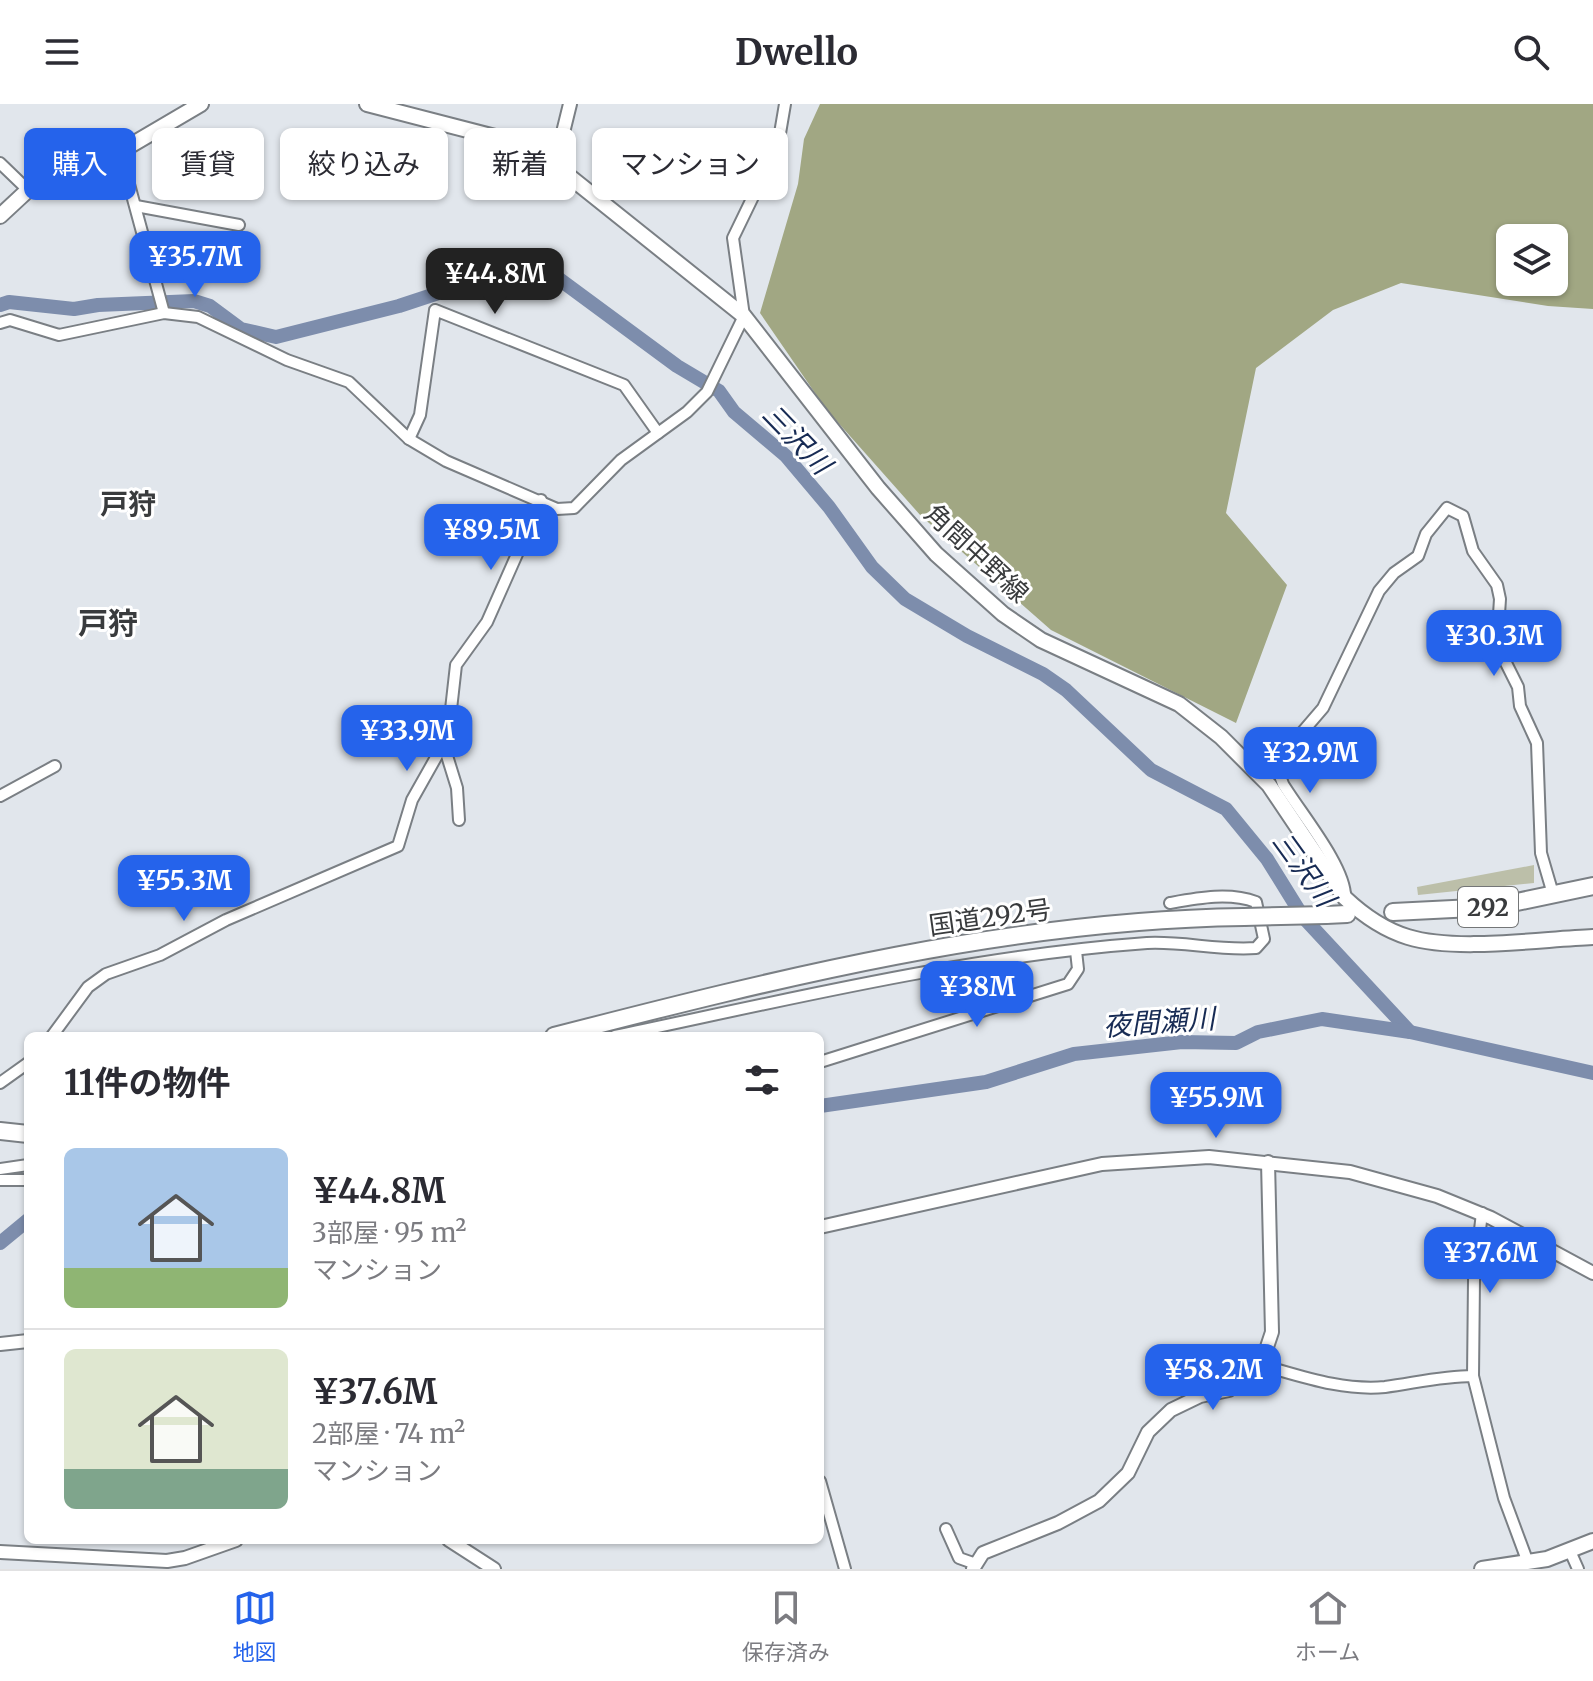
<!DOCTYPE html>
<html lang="ja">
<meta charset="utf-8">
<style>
body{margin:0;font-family:Merriweather,"Noto Sans JP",serif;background:#f2f2f3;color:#2b2b33;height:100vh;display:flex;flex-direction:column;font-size:30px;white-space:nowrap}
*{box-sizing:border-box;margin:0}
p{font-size:26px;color:#7c7c81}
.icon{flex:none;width:44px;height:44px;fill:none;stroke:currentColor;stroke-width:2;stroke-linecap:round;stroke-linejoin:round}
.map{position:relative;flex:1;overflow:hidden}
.side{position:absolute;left:24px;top:928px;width:800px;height:512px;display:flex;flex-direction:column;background:#fff;border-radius:12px;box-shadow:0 2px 6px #0004}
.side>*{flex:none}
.guide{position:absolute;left:24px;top:24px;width:800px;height:72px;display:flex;gap:16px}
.controls{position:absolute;left:1496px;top:120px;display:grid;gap:16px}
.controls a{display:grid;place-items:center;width:72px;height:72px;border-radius:12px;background:#fff;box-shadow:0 2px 6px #0004;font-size:40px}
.price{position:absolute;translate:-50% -68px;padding:0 18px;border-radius:16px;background:#2563eb;color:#fff;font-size:26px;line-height:52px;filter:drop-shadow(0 2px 4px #0008)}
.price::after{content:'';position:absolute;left:50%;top:48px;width:24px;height:18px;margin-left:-12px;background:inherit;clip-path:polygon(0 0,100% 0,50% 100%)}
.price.on{background:#222;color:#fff}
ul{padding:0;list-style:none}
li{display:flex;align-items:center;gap:24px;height:200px;padding:0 40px}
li+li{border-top:2px solid #e1e1e2}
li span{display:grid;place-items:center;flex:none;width:224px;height:160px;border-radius:12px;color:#555}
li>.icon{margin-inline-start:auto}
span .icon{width:96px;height:96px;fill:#fffc;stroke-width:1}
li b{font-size:34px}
h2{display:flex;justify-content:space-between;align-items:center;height:96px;padding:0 40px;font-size:34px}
.chip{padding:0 28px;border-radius:12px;background:#fff;box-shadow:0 2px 6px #0004;font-size:28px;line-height:72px}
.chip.on{background:#2563eb;color:#fff}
header{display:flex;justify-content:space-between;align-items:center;height:104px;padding:0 40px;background:#fff;font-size:36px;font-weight:700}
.menu{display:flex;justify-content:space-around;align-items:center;height:112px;border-top:2px solid #e1e1e2;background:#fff;font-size:22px;color:#7c7c81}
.menu a{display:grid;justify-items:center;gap:4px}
.menu .on{color:#2563eb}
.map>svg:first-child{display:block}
</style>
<header><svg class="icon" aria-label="menu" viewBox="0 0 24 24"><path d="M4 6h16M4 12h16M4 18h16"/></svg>Dwello<svg class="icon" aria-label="search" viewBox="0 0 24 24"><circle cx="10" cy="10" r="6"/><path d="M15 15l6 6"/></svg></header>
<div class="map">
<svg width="1593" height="1465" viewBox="0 0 1593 1465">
<rect width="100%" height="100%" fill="#e1e6ec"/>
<polygon fill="#bcbfa9" points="1534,761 1534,779 1418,791 1417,783"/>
<path fill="#a1a783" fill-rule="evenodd" d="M820,0H1593V205L1548,202L1401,179L1333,206L1256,264L1226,409L1287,481L1236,619L1051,526L921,412L826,305L760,209L798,80L804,35ZM1510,134H1554V178H1510Z"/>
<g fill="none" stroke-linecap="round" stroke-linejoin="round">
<g stroke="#7d8dac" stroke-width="14">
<polyline points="0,201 9,198 74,205 98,201 194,197 210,202 241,225 276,233 399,202 523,161 555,172 677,262 719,287 734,308 786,352 829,403 872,463 905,495 967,532 1043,570 1066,586 1151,666 1226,705 1267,755 1303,813 1410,928"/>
<polyline points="820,1002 986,978 1074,950 1182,938 1236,939 1258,928 1322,915 1410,928 1593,969"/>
<polyline points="0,1139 28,1116"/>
</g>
<defs>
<g id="minor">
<polyline points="120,47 164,209"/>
<polyline points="0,59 28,86"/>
<polyline points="136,102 239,121"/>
<polyline points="0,219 10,216 59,231 164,209 198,213 287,256 349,278 409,335 446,357 557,405 574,404 621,356 687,308 707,288 744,212 733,134 778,41 785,0"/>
<polyline points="409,335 420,311 435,206 624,281 658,329"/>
<polyline points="444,642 457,684 459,716"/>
<polyline points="0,692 55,662"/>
<path d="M1345,794C1347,764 1299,707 1283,680L1278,666L1281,653L1323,604L1379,487L1394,469L1418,452L1426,430L1447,404L1463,412L1473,447L1497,481L1500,495L1497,541L1518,583L1520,602L1537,639L1541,749L1553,790"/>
<polyline points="52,932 88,883 106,870 160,851 226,816 398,742 412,696 448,632 456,561 487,518 541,396"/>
<path d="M615,932C791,895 967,852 1147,839C1183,837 1219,847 1256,844L1264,835L1256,798C1229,788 1198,794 1170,799"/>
<polyline points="820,958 1068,880 1078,865 1076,847"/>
<polyline points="0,979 28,959"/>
<polyline points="0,1065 28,1061"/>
<polyline points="0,1076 28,1076"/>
<path d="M1261,1261C1301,1272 1342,1287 1385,1283C1415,1279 1442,1272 1473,1272L1504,1394L1527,1456"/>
<polyline points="1473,1272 1474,1176 1482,1109"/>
<polyline points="820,1377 845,1465"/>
<polyline points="946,1425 959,1454 976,1460"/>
<polyline points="1570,1447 1578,1465"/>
</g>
<g id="tertiary">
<polyline points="555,61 570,0"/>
<polyline points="820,1123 1102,1060 1209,1053 1350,1068 1437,1092 1491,1114 1593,1169"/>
<polyline points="0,1240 28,1237"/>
<polyline points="449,1436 494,1465"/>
<polyline points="0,1448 167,1457 185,1454 236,1436"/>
<polyline points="973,1465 983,1449 1058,1419 1099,1397 1128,1369 1148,1328 1171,1306 1200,1292 1229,1286 1261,1261 1272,1228 1268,1058"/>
</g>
<g id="secondary">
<path d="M367,0L522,40L555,61L744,212L878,384L936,450L1003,510L1041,536L1179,600L1221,633L1269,681L1345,794C1362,810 1385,826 1408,833C1456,848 1541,835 1593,833"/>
<polyline points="0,112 28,86 87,67 201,0"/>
<polyline points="1482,1465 1547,1455 1593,1437"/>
</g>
<g id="trunk">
<polyline points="1393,808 1493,803 1593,782"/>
<polyline points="1326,811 1347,810"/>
<path d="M554,932C779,874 1010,816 1244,813"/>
<polyline points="0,1027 28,1030"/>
</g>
</defs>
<use href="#minor" stroke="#7a7f84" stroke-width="14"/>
<use href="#tertiary" stroke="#7a7f84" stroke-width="16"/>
<use href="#secondary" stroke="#7a7f84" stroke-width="18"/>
<use href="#trunk" stroke="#7a7f84" stroke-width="20"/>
<use href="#minor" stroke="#fff" stroke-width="10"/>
<use href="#tertiary" stroke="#fff" stroke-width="12"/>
<use href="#secondary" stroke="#fff" stroke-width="14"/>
<use href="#trunk" stroke="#fff" stroke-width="16"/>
<defs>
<polyline id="trunk-bridge" points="1244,813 1326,811"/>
</defs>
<use href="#trunk-bridge" stroke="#7a7f84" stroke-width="20" stroke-linecap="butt"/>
<use href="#trunk-bridge" stroke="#fff" stroke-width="16"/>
</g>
<g text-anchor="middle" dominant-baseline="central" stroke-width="6" stroke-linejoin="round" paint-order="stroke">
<rect fill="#fff" stroke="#747677" stroke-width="2" x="1458" y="783" width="60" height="40" rx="6"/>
<g font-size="24" font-weight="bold" fill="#393b3d">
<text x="1488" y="803">292</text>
</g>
<g font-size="26" fill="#393b3d" stroke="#fff">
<text transform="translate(977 449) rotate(43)">角間中野線</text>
<text transform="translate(990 813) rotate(-8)">国道292号</text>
</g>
<g font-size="28" font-style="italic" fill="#172b54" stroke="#fff">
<text transform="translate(797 335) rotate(46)">三沢川</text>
<text transform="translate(1304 765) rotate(54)">三沢川</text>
<text transform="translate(1159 918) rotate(-4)">夜間瀬川</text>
</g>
<g font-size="28" font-weight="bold" fill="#393b3d" stroke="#fff">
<text x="128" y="400">戸狩</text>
</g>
<g font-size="30" font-weight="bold" fill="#393b3d" stroke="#fff">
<text x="108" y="519">戸狩</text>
</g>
</g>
</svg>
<div class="controls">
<a><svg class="icon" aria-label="layers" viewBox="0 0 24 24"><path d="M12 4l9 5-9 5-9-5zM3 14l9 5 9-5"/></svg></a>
</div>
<b class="price" style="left:195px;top:195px">¥35.7M</b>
<b class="price on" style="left:495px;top:212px">¥44.8M</b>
<b class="price" style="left:491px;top:468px">¥89.5M</b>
<b class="price" style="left:1494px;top:574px">¥30.3M</b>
<b class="price" style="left:407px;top:669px">¥33.9M</b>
<b class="price" style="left:1310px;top:691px">¥32.9M</b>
<b class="price" style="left:184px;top:819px">¥55.3M</b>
<b class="price" style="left:977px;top:925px">¥38M</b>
<b class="price" style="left:1216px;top:1036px">¥55.9M</b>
<b class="price" style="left:1490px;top:1191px">¥37.6M</b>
<b class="price" style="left:1213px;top:1308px">¥58.2M</b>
<div class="guide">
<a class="chip on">購入</a>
<a class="chip">賃貸</a>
<a class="chip">絞り込み</a>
<a class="chip">新着</a>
<a class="chip">マンション</a>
</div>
<section class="side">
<h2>11件の物件<svg class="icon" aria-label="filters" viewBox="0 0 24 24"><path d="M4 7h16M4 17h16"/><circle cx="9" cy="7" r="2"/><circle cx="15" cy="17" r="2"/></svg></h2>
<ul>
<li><span style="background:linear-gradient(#a9c7e8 75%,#8fb573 0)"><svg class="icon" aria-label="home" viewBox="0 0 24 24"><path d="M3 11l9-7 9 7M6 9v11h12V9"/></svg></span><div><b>¥44.8M</b><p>3部屋 · 95 m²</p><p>マンション</p></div></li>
<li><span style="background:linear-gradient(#dfe7d0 75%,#7fa58c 0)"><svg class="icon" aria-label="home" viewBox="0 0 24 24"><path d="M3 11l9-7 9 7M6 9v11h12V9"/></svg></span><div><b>¥37.6M</b><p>2部屋 · 74 m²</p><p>マンション</p></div></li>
</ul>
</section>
</div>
<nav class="menu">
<a class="on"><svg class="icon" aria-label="map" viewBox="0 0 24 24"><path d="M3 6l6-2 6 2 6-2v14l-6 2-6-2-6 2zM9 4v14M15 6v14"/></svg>地図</a>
<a><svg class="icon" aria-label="saved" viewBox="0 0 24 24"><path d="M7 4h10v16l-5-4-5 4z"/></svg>保存済み</a>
<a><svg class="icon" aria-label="home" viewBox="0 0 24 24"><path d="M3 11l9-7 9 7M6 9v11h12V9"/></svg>ホーム</a>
</nav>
